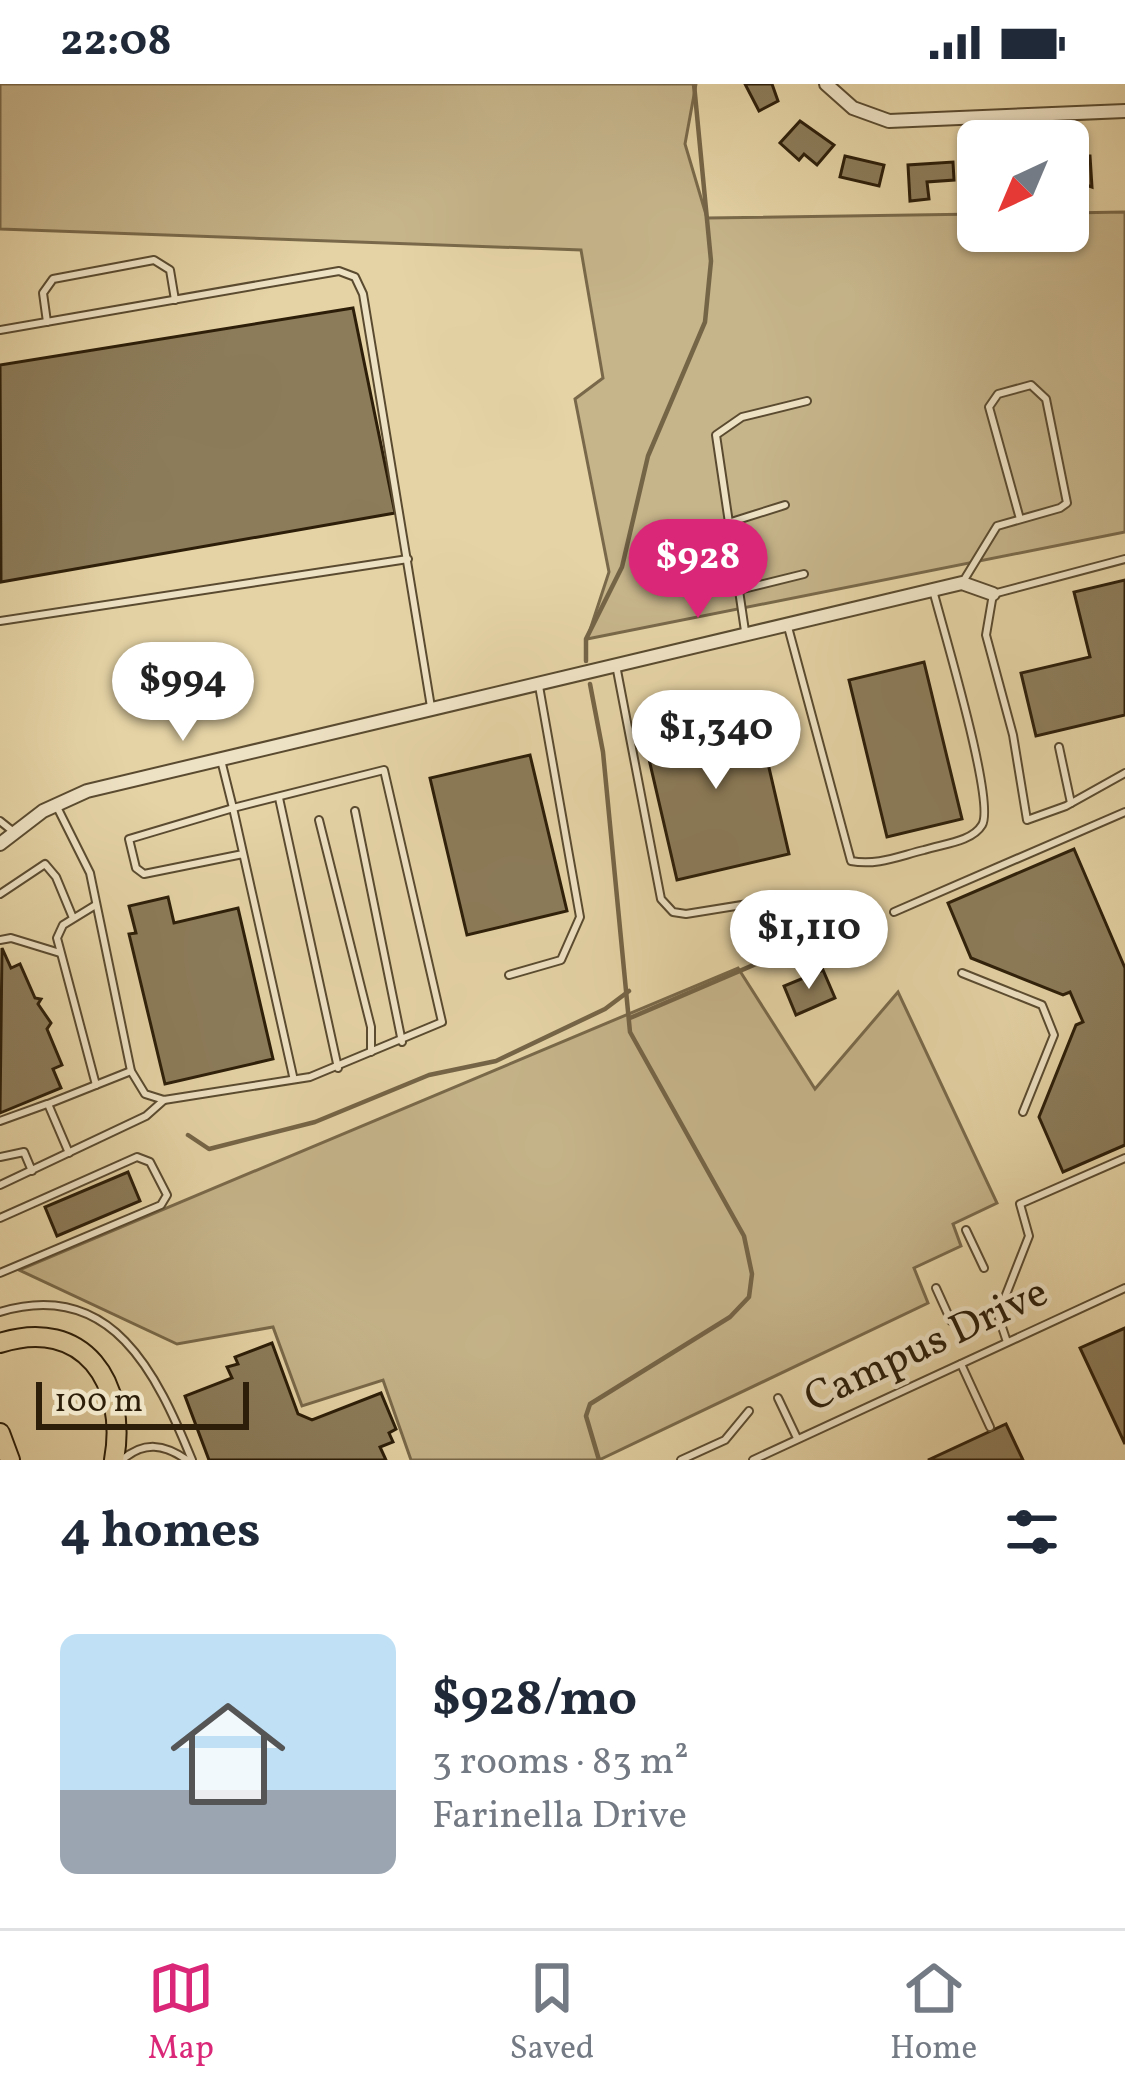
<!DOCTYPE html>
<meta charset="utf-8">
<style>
body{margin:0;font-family:Vollkorn,serif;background:#f2f2f3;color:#1f2937;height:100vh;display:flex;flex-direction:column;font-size:45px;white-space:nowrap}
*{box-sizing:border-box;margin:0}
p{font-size:39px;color:#747a83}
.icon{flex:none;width:66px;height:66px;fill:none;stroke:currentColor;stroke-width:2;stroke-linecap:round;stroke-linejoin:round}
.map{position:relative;height:1376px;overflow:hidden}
.panel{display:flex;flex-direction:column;background:#fff;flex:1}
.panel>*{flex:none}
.needle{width:78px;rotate:224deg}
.controls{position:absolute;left:957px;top:36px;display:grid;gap:24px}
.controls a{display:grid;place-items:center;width:132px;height:132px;border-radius:18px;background:#fff;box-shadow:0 3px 9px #0004;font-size:60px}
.scale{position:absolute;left:36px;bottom:30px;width:213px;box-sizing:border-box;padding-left:12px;border:6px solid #2c1e09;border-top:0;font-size:33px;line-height:42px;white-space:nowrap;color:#2c1e09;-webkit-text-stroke:9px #eee2c4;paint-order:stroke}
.price{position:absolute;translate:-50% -102px;padding:0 27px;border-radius:42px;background:#fff;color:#222;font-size:39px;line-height:78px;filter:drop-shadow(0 3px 6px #0008)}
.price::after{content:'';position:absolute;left:50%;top:72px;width:36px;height:27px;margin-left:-18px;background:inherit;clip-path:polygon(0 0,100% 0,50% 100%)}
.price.current{background:#db2777;color:#fff}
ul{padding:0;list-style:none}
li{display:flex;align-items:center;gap:36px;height:300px;padding:0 60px}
li span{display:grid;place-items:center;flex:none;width:336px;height:240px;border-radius:18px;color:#555}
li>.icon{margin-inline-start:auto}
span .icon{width:144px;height:144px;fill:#fffc;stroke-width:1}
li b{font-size:51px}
h2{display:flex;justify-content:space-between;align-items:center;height:144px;padding:0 60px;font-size:51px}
.status{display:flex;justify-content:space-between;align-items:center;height:84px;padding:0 60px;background:#fff;direction:ltr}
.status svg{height:33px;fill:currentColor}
.menu{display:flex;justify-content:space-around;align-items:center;height:168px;border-top:3px solid #e0e1e3;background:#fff;font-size:33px;color:#747a83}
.menu a{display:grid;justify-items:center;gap:6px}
.menu .current{color:#db2777}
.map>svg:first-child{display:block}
</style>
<div class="status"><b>22:08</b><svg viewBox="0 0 49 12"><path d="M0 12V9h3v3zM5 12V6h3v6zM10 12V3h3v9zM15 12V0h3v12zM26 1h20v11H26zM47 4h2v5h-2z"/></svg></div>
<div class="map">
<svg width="1125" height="1376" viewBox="0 0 1125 1376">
<rect width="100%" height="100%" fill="#e5d3a5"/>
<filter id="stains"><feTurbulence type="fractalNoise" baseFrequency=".00167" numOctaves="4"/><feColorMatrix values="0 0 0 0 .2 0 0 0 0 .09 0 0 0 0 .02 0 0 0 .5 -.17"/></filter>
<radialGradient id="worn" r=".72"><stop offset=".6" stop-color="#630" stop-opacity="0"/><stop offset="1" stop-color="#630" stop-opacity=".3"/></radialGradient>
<g fill="#c6b48a" stroke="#79694a" stroke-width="3">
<polygon points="0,0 696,0 685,60 707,134 978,130 978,147 1068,147 1068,129 1125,128 1125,448 587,555 609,488 575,315 603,294 581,166 0,145"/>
<polygon points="738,884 815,1005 898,908 997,1119 953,1140 961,1162 914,1184 928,1219 599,1376 411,1376 383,1296 302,1322 273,1243 177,1260 19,1186"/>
</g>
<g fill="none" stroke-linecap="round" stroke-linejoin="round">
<g stroke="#756547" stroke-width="4.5">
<polyline points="586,577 586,555 622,483 648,372 705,238 711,177 694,0"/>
<polyline points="590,600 603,668 630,948 744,1152 752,1190 749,1213 730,1233 590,1320 586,1332 599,1376"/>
<polyline points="630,934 854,838"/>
<polyline points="188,1051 209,1065 315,1038 429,991 496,977 605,925 629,907"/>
</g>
</g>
<g fill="#8c7c5a" stroke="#2c1e09" stroke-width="3">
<polygon points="745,0 772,0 778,17 759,27"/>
<polygon points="800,37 834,61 817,81 804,70 799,76 780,59"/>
<polygon points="845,72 884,81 879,102 840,93"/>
<polygon points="1068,72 1090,72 1092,103 1068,95"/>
<polygon points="953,78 954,96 927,98 929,115 910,117 908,81"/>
<polygon points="353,224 395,429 1,498 0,281"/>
<polygon points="1125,496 1125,631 1036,652 1021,589 1090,573 1074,508"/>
<polygon points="924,578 962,735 887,753 849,596"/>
<polygon points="754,619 789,770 677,796 642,645"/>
<polygon points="530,671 567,827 467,851 430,694"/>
<polygon points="1074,765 1125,884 1125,1061 1063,1088 1039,1033 1076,941 1083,938 1070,908 1063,911 971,874 948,819"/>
<polygon points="168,813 174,839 238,824 273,975 165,1000 129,850 136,849 129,822"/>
<polygon points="2,864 11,884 20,880 35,914 41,915 38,920 51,939 47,945 62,981 53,985 61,1004 0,1029"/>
<polygon points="823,886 835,914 796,931 784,902"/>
<polygon points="128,1088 140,1117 57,1152 45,1123"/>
<polygon points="1125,1244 1125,1360 1080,1264"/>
<polygon points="272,1259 298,1330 312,1336 381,1309 396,1345 389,1349 393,1358 380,1363 386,1376 209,1376 185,1312 232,1294 227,1283 238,1280 235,1273"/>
<polygon points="1006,1340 1023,1376 928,1376"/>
</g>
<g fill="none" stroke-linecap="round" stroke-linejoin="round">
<defs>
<g id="lane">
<polyline points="47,238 43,209 53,195 154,176 170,186 175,216"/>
<polyline points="0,246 339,187 355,193 363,210 431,623"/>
<polyline points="728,439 785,421"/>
<polyline points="1125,475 993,510 986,551 1013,651 1027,736 1066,722 1125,689"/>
<polyline points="964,496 997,442 1060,424 1067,419 1046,315 1031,301 998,310 989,323 1020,435"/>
<polyline points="739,506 804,490"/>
<polyline points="0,537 408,475"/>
<path d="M788,543L851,777C877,782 899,772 924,766C942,760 972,758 982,741C996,719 942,542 933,506"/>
<polyline points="745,547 716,351 742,333 807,317"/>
<polyline points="616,581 661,815 673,828 686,830 779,815"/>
<polyline points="1059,663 1071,719"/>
<polyline points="279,714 338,984"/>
<polyline points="57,723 90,789 131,987 145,1010 164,1016 310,993 442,938 384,686 233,724 221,676"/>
<polyline points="355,727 402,958"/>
<polyline points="319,736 371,943 371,968"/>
<polyline points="0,737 15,749"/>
<polyline points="243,770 144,790 136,784 129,755 233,724 293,992"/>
<polyline points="0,810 45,780 56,793 73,834"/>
<polyline points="94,822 63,841 57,854 96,1001"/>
<polyline points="894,828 1125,728"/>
<polyline points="0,856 11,854 60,869"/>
<polyline points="962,889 1042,921 1054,951 1023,1028"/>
<polyline points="509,891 561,876 580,833 539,602"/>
<polyline points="0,1037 47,1020"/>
<polyline points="69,1069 48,1020 131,987"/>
<polyline points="0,1073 24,1068 32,1087"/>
<polyline points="0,1101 146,1032 164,1016"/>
<polyline points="0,1134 137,1073 150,1078 167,1111 161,1121 0,1189"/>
<polyline points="966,1146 984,1184"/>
<polyline points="936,1204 951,1237"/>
<path d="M0,1228C112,1194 157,1290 192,1376"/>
<polyline points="1007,1258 998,1231 1029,1152 1020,1120 1125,1074"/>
<polyline points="961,1280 990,1343"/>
<polyline points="778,1314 797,1354"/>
<path d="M122,1376C144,1357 164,1360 187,1376"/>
<polyline points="681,1376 725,1356 749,1327"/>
<polyline points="753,1376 1125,1204"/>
</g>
<g id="street">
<polyline points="826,0 853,24 889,37 1125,27"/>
<polyline points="0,760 43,727 87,707 962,499 993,510"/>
</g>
<g id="primary">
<path d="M0,1259C84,1232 128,1300 114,1376"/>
<polyline points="0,1349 10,1376"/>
</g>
</defs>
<use href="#lane" stroke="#5a4b30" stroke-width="10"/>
<use href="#street" stroke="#5a4b30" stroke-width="16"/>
<use href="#primary" stroke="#2c1e09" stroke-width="22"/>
<use href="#lane" stroke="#eee2c4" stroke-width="6"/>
<use href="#street" stroke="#eee2c4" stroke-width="12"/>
<use href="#primary" stroke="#e5d3a5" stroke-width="18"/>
</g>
<g text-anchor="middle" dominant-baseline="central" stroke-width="9" stroke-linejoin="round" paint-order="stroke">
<g font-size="42" fill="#2c1e09" stroke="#eee2c4">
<text transform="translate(927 1263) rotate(-25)">Campus Drive</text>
</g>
</g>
<rect width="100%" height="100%" filter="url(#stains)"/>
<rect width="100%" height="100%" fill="url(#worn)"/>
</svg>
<div class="controls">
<a><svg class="needle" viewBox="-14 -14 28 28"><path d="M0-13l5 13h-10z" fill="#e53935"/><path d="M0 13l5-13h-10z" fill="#747a83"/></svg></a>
</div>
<div class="scale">100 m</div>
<b class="price current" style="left:698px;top:537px">$928</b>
<b class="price" style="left:183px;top:660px">$994</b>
<b class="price" style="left:716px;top:708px">$1,340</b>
<b class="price" style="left:809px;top:908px">$1,110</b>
</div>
<section class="panel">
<h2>4 homes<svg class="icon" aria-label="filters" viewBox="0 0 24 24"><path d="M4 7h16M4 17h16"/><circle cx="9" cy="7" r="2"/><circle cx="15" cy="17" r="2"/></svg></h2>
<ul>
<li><span style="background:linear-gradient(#bfe0f5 65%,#9aa5b1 0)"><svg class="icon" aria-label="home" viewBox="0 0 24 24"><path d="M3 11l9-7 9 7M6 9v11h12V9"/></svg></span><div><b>$928/mo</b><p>3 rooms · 83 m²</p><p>Farinella Drive</p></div></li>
</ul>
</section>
<nav class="menu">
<a class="current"><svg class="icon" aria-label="map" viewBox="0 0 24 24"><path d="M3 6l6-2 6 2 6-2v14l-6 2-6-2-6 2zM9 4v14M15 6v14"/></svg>Map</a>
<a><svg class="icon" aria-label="saved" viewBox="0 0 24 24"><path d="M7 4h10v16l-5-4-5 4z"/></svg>Saved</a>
<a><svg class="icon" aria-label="home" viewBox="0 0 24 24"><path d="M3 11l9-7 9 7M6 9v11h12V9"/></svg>Home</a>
</nav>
